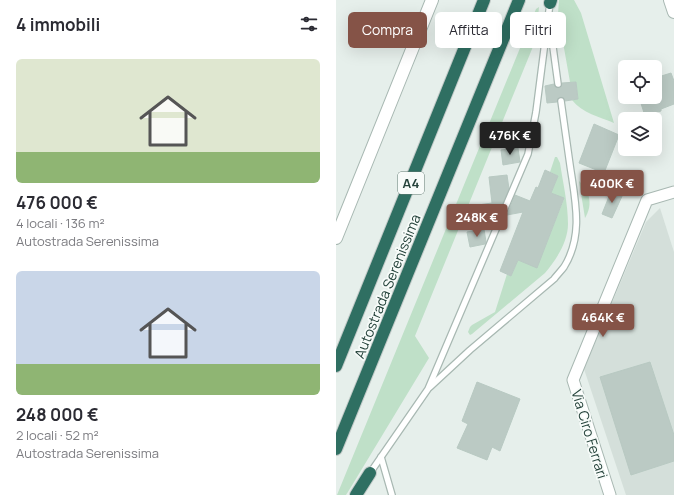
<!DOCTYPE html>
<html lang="it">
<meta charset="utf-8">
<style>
body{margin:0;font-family:Manrope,sans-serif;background:#f7f7f7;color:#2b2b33;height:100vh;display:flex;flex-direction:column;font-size:15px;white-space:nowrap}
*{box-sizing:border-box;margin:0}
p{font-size:13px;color:#7c7c81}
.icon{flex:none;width:22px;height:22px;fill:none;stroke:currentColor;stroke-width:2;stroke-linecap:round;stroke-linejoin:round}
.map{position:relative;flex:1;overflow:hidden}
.sheet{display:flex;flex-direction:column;background:#fff;width:336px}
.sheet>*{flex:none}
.banner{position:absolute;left:12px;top:12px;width:266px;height:36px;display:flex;gap:8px}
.controls{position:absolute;left:282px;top:60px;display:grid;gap:8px}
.controls a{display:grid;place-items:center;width:44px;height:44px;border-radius:6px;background:#fff;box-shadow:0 4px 16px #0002;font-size:20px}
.price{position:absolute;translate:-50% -34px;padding:0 9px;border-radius:4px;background:#855347;color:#fff;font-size:13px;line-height:26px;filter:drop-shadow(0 1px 2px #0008)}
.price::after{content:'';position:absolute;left:50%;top:24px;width:12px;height:9px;margin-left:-6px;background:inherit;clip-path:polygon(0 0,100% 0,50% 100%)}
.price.current{background:#222;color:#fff}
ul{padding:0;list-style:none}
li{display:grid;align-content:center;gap:8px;height:212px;padding:0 16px}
li span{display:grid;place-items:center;height:124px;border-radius:6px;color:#555}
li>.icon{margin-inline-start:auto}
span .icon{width:72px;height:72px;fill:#fffc;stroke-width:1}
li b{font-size:17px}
h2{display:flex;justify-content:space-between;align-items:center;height:48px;padding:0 16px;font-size:17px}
.tag{padding:0 14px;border-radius:6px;background:#fff;box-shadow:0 4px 16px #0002;font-size:14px;line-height:36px}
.tag.current{background:#855347;color:#fff}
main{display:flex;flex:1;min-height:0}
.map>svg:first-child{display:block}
</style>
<main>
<section class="sheet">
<h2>4 immobili<svg class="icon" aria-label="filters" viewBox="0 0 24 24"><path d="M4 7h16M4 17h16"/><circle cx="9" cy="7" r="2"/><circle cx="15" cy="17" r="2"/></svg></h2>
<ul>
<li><span style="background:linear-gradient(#dfe7d0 75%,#8fb573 0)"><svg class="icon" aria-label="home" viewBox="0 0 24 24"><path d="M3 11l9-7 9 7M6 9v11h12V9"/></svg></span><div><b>476 000 €</b><p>4 locali · 136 m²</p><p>Autostrada Serenissima</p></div></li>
<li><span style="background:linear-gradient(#c9d6e8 75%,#8fb573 0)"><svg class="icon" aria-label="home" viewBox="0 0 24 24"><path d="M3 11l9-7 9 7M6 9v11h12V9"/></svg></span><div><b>248 000 €</b><p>2 locali · 52 m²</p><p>Autostrada Serenissima</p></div></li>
</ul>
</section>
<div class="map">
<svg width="338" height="495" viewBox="0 0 338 495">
<rect width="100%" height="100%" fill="#e6efeb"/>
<polygon fill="#d4dfda" points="324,208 338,252 338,495 290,495 248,369 310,222"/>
<g fill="#bfe0c8">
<path d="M223,0H238L245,13L278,123C264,117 246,113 236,100L242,99L240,82H234L222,14Z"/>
<polygon points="203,7 200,38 196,49 79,336 93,358 15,487 10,495 1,495 200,9"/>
<path d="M219,157H221L224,163C227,183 232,204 232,224C232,242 220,260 209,273L136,334L134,335L132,332L134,327L136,325L159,312L171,274L175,276L182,260L201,267L228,199L215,193L222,176L214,172Z"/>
<path d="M243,181C254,191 257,205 249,218Z"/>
</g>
<g fill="#bbcac4" stroke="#b8c9c2">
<polygon points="335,73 338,81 338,104 325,109 325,111 309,116 303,97 319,97 319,78"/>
<polygon points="240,82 242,99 229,101 228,98 225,97 222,98 221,102 211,103 209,86 218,84 219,87 222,88 225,87 226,83"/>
<polygon points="258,124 283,135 268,173 243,163"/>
<polygon points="182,148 184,162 167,165 165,150"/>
<polygon points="209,170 222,176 215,193 228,198 201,268 182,260 175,276 164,271 187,212 171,215 179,195 194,201 200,187 202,188"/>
<polygon points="171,175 173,189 161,216 145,219 142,205 156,203 153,177"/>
<polygon points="276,189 287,194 276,218 266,214"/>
<polygon points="148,229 150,242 149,244 134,247 131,232"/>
<polygon points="314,362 338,435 338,461 295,475 264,377"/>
<polygon points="141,382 184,399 164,451 156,447 151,460 121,448 132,424 126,421"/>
</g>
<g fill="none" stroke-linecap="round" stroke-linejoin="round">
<defs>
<g id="service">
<polyline points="214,25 222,84"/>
<path d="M94,387L134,350L218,279C221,275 225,271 228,267C248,235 239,200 234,165C231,144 228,123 225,101"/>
<polyline points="45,457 56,495"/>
<polyline points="34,473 45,457 92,389 192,154 200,112 214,3"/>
</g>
<polyline id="minor" points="274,495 237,380 311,200 338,192"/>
<g id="tertiary">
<polyline points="334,0 338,12"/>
<polyline points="0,238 96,0"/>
</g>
<g id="motorway">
<polyline points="214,3 215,0"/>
<polyline points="0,366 148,0"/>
<polyline points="0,449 183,0"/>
<polyline points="20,495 34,473"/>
</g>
</defs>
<use href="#service" stroke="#a8b8b2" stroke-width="8"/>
<use href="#minor" stroke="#a8b8b2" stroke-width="13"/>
<use href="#tertiary" stroke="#a8b8b2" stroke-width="14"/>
<use href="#motorway" stroke="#c2cac8" stroke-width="14"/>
<use href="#service" stroke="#fff" stroke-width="5.5"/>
<use href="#minor" stroke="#fff" stroke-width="11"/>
<use href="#tertiary" stroke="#fff" stroke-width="12"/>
<use href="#motorway" stroke="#2f6f62" stroke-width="12"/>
</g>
<g text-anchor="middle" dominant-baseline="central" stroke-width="3.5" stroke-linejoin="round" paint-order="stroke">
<rect fill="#f7fbf9" stroke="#637a73" stroke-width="1" x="62" y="172" width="26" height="22" rx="3"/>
<g font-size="13" font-weight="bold" fill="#24423a">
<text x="75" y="183">A4</text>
</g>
<g font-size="14" fill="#24423a" stroke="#f7fbf9">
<text transform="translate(51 286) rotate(-68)">Autostrada Serenissima</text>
<text transform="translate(254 434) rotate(73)">Via Ciro Ferrari</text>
</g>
</g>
</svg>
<div class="controls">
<a><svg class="icon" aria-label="locate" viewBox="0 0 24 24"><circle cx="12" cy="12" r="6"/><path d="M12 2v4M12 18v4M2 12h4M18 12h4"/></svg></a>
<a><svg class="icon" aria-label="layers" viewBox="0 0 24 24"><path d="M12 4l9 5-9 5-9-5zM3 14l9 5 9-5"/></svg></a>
</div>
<b class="price current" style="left:174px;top:156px">476K €</b>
<b class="price" style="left:276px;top:204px">400K €</b>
<b class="price" style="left:141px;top:238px">248K €</b>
<b class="price" style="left:267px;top:338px">464K €</b>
<div class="banner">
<a class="tag current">Compra</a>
<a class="tag">Affitta</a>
<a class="tag">Filtri</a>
</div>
</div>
</main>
